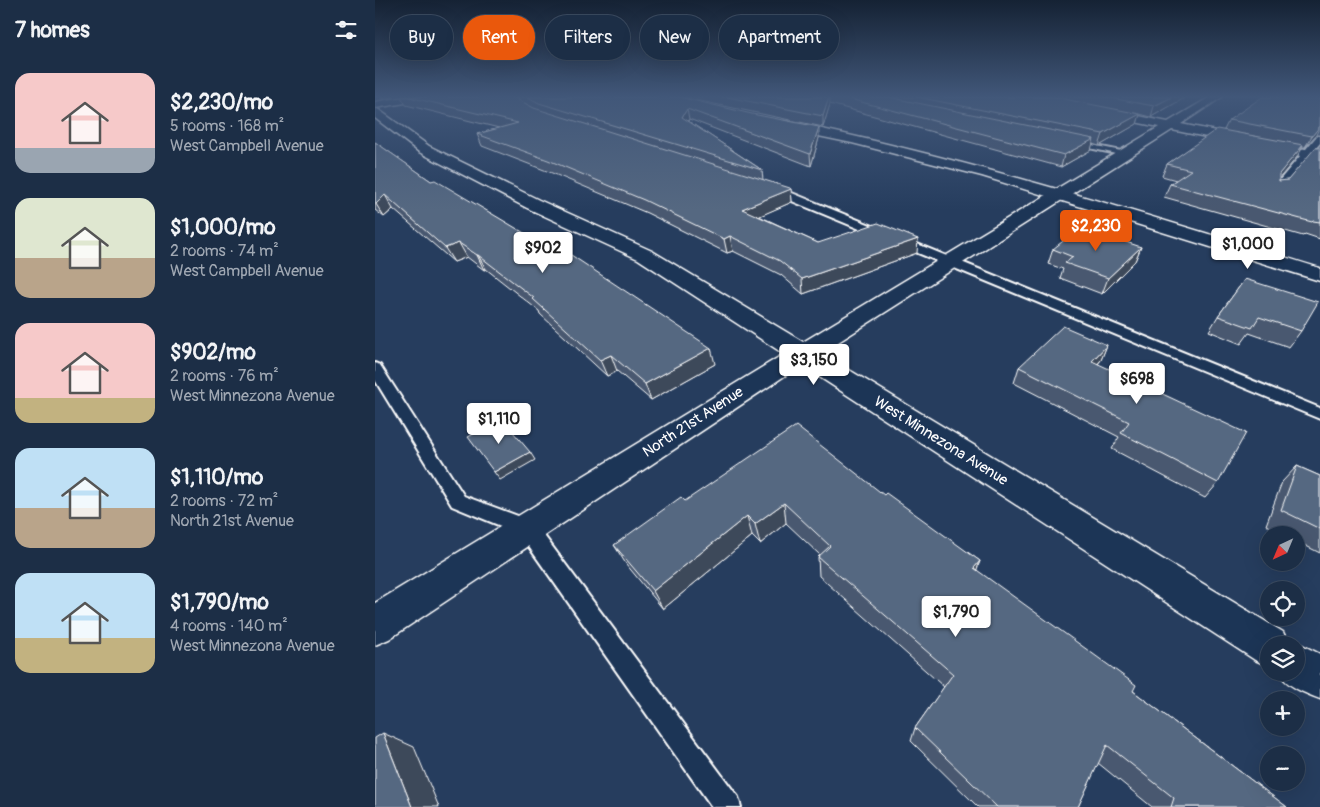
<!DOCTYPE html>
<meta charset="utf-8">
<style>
body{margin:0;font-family:Pangolin,sans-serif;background:#293a51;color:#f1f3f6;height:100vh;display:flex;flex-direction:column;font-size:19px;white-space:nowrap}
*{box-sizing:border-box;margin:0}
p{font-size:16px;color:#a0a8b3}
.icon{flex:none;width:28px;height:28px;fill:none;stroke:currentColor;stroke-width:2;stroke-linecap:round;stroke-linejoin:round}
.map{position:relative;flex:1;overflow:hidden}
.side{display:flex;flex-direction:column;background:#1c2e46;width:375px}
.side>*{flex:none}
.top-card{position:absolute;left:15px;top:15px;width:475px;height:45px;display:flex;gap:10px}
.needle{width:32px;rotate:224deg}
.controls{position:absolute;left:885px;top:526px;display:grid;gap:10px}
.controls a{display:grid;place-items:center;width:45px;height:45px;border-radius:50%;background:#1c2e46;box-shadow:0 5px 20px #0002,0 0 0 1px #3a4a5f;font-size:25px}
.price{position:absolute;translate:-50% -42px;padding:0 11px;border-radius:5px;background:#fff;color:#222;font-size:16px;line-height:32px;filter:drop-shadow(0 1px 2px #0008)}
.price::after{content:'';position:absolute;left:50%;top:30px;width:15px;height:11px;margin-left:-8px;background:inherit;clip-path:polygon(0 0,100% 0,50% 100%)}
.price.current{background:#ea580c;color:#fff}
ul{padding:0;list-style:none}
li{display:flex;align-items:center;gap:15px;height:125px;padding:0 15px}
li span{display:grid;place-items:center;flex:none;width:140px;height:100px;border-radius:15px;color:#555}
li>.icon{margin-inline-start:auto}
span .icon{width:60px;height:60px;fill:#fffc;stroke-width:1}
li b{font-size:21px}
h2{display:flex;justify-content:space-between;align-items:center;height:60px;padding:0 15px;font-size:21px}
.pill{padding:0 18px;border-radius:22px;background:#1c2e46;box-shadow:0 5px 20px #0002,0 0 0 1px #3a4a5f;font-size:18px;line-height:45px}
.pill.current{background:#ea580c;color:#fff}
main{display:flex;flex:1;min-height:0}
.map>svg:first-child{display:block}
</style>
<main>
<section class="side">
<h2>7 homes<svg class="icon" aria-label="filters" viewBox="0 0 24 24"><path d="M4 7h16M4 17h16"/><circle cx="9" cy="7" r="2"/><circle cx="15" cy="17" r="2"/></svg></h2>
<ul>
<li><span style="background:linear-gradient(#f6c9c9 75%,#9aa5b1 0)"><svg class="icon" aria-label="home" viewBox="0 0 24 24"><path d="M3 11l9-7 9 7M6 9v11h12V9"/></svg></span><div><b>$2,230/mo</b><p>5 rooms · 168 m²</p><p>West Campbell Avenue</p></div></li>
<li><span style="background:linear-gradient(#dfe7d0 60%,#b9a48a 0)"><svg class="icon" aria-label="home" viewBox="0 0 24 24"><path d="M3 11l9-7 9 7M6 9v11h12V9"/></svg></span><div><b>$1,000/mo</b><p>2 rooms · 74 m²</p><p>West Campbell Avenue</p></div></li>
<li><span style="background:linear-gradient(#f6c9c9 75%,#c2b280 0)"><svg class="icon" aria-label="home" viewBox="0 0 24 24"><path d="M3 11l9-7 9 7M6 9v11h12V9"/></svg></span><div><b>$902/mo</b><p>2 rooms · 76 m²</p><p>West Minnezona Avenue</p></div></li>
<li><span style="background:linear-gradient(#bfe0f5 60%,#b9a48a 0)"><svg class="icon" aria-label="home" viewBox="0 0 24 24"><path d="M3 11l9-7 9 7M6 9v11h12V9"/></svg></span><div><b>$1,110/mo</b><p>2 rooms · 72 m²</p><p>North 21st Avenue</p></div></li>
<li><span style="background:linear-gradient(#bfe0f5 65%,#c2b280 0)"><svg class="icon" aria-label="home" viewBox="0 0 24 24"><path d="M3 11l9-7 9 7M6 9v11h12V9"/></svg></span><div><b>$1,790/mo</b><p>4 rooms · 140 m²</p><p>West Minnezona Avenue</p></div></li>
</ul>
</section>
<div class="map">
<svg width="945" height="807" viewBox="0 0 945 807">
<rect width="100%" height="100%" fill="#263d5e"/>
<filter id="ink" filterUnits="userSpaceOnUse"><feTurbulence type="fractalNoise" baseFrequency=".02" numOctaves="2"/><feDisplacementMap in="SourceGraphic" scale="10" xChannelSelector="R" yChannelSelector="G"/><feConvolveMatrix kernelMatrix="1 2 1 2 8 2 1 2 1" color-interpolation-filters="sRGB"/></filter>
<g filter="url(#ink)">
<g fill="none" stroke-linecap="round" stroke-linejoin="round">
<defs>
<g id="service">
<polygon points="942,136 945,136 945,143 904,192 898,192 898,188"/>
<polygon points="693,140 751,152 755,154 751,156 696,144 692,142"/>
<polygon points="398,187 417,193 945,408 945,419 395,192 395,188"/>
<polygon points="0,363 5,365 89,496 159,522 363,797 366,807 337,807 145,534 77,506 0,380"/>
</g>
<g id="minor">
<polygon points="29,97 53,97 48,100 0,108 0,102"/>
<polygon points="648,97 669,97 793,122 835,97 847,97 806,124 945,152 945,160 797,130 446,353 908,632 914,645 894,645 894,666 880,660 426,365 14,639 0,645 0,603 409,354 263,259 152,208 44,152 0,118 0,108 4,110 54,146 164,200 277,251 428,342 784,127 653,100"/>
<path d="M921,642L945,654V699C932,694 910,686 904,672H921V645H914Z"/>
</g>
<path id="tertiary" d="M409,121C591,158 768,214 945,268V281L607,176L477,143L405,128L403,125Z"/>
</defs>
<use href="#service" stroke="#fff" stroke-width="4"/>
<use href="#minor" stroke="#fff" stroke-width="3"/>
<use href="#tertiary" stroke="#fff" stroke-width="3"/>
<use href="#service" fill="#1d3557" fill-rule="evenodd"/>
<use href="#minor" fill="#1d3557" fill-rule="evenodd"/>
<use href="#tertiary" fill="#1d3557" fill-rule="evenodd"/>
</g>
<g fill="#49596f" stroke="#fff">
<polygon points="26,97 138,97 160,109 139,97 304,97 444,138 436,166 314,119 313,121 387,170 388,180 416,189 417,202 384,216 443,243 542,253 428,294 406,275 358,251 352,253 272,213 177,173 107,146 102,134 124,128 31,105"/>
<polygon points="307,97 811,97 776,117 765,114 762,124 724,146 717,144 716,150 686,167 455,104 448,127"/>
<polygon points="945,97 945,135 941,135 930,147 928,147 922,157 904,178 904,181 913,180 943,148 945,144 945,239 930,234 928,236 789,197 795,184 801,180 787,176 792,164 849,130 854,120"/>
<polygon points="0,142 56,181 340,364 276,400 242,371 232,376 165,314 164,311 111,269 109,270 92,257 79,262 18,209 9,217 0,210"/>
<polygon points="766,247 760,261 727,294 685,278 688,269 673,264 678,249"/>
<polygon points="870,279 926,331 914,347 874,333 866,344 834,331 843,316"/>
<polygon points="732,345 726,360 723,364 843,483 830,498 737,449 744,437 639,383 644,367"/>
<polygon points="922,466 945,476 945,553 921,541 921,535 909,535 891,525 907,482"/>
<polygon points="509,495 605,561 601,570 758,691 912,807 777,807 723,763 703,807 603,807 536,741 540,728 569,687 444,576 443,557 445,555 411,523 385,544 377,536 288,609 251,564 239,545 310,501"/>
</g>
<g fill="#3c485a" stroke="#fff">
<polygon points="6,97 19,97 7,99"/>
<polygon points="454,97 455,97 455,104 448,127 448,116"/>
<polygon points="797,97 811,97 776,117 779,106"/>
<polygon points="312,109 314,119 310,128 307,117"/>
<polygon points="765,114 762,124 724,146 728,134"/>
<polygon points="945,126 941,135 930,147 937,136"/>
<polygon points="444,127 444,138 436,166 435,154"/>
<polygon points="719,139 716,150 686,167 689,155"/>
<polygon points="928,145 922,157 897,187 904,174"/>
<polygon points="416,189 417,202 369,223 367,209"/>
<polygon points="10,195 18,209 9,217 1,204"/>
<polygon points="355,236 358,251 352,253 349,239"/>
<polygon points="543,239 542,253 428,294 427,279"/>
<polygon points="84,243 92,257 79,262 70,248"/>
<polygon points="766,247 760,261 727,294 733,278"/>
<polygon points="102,255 103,255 111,269 109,270"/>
<polygon points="732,345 726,360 711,377 717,361"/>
<polygon points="336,348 340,364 276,400 270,384"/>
<polygon points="236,355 242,371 232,376 225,360"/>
<polygon points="155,452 160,460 125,480 119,472"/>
<polygon points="409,503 411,523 385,544 380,524"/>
<polygon points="372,516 377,536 288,609 278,591"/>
<polygon points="605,561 598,580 599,568"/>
<polygon points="8,733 39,747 64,807 37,807"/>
</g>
<g fill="#556781" stroke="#fff">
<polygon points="34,97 138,97 159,108 415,188 416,189 367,209 443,243 503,223 543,239 427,279 405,261 355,236 349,239 269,200 173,160 102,134 143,123"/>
<polygon points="153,97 304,97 377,114 444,127 435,154 312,109 307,117 387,170 164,103"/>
<polygon points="352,97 454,97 448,116"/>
<polygon points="467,97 513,97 719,139 689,155"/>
<polygon points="542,97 679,97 765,114 728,134"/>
<polygon points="730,97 797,97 779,106"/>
<polygon points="887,97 945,97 945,126 937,136 854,120"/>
<polygon points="842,129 928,145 904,174 904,181 913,180 940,148 945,148 945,222 938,221 937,222 795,184 816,170 792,164"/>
<polygon points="0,142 56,181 60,180 161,240 169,237 336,348 270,384 236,355 225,360 158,299 159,298 103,255 102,255 84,243 70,248 10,195 1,204 0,203"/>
<polygon points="706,227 766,247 733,278 690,263 698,257 678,249"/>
<polygon points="870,279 943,302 926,331 884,317 877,328 843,316"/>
<polygon points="688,326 732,345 717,361 871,433 843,483 746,433 754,422 644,367"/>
<polygon points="127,419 155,452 119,472 93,437"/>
<polygon points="421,426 509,495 511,493 605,561 599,568 761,685 758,691 912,807 796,807 799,798 732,745 703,807 622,807 540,728 578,674 443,557 455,546 409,503 380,524 372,516 278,591 239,545 306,497 310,501"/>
<polygon points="922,466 945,476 945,529 906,510"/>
<polygon points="8,733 37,807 0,807 0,738"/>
</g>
</g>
<linearGradient id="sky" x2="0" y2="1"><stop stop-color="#152234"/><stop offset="0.46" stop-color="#415779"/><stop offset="1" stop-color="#415779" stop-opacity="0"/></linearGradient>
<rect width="945" height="210" fill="url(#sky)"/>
<g text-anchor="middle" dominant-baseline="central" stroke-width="4" stroke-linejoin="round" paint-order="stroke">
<g font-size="15" fill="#fff" stroke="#1d3557">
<text transform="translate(318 422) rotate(-33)">North 21st Avenue</text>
<text transform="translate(566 441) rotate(32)">West Minnezona Avenue</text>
</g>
</g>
</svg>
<div class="controls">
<a><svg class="needle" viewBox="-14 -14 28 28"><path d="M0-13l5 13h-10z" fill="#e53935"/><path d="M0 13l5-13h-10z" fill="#a0a8b3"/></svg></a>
<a><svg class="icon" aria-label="locate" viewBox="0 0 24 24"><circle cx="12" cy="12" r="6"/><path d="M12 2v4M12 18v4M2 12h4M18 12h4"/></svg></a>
<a><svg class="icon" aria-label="layers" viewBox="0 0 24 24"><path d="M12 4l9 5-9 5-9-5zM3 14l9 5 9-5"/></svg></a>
<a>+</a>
<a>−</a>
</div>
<b class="price current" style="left:721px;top:252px">$2,230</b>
<b class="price" style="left:873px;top:270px">$1,000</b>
<b class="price" style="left:168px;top:274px">$902</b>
<b class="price" style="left:439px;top:386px">$3,150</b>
<b class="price" style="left:762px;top:405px">$698</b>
<b class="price" style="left:124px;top:445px">$1,110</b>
<b class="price" style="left:581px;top:638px">$1,790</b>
<div class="top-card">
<a class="pill">Buy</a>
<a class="pill current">Rent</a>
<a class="pill">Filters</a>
<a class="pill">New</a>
<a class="pill">Apartment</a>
</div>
</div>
</main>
